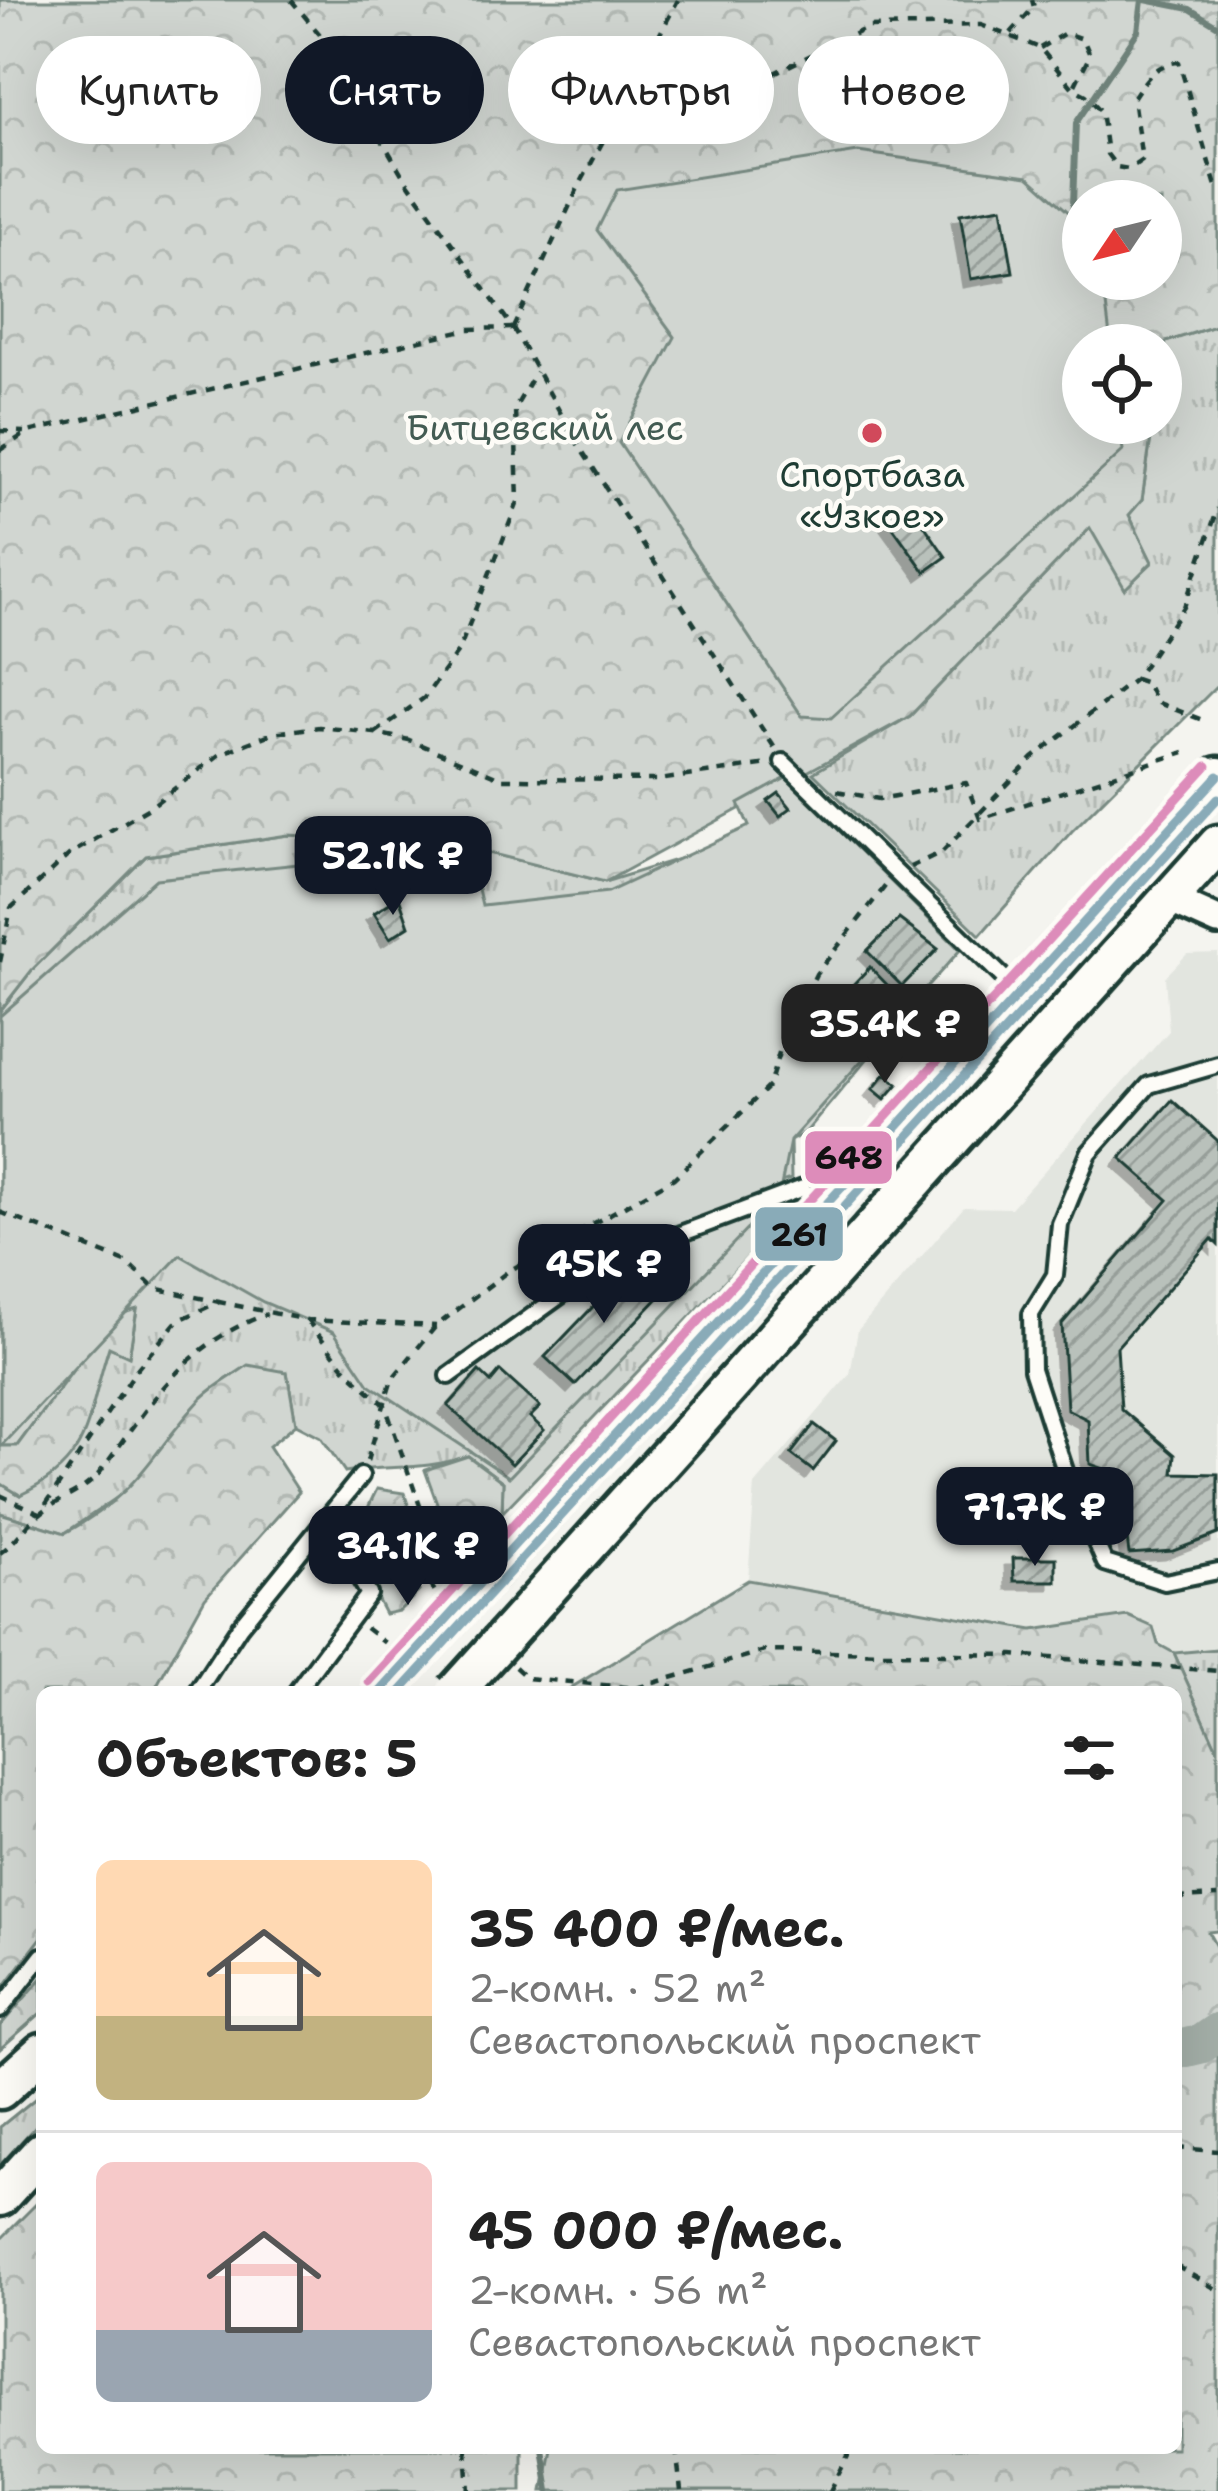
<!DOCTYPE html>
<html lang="ru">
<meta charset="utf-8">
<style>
body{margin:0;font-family:"Shantell Sans",sans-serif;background:#f2f2f2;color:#222;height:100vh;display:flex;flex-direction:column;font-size:45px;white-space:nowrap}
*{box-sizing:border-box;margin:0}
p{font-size:39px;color:#767676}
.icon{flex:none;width:66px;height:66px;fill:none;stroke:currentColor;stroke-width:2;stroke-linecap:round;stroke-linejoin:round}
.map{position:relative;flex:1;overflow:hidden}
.details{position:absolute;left:36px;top:1686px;width:1146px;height:768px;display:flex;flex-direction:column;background:#fff;border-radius:18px;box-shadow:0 12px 48px #0002}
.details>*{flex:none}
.hud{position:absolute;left:36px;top:36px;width:1146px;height:108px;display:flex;gap:24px}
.needle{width:78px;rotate:235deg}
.controls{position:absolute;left:1062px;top:180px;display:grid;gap:24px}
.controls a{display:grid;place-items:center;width:120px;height:120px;border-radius:50%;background:#fff;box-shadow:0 12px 48px #0002;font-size:60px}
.price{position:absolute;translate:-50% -102px;padding:0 27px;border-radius:24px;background:#111827;color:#fff;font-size:39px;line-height:78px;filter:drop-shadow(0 3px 6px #0008)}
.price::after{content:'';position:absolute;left:50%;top:72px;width:36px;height:27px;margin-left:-18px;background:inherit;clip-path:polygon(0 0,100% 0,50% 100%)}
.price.on{background:#222;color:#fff}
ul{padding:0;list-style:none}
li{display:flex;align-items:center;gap:36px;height:300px;padding:0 60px}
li+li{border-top:3px solid #e0e0e0}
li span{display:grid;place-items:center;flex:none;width:336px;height:240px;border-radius:18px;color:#555}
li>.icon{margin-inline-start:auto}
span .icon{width:144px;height:144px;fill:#fffc;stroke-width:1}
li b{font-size:51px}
h2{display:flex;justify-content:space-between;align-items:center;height:144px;padding:0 60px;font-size:51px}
.tag{padding:0 42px;border-radius:54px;background:#fff;box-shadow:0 12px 48px #0002;font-size:42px;line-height:108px}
.tag.on{background:#111827;color:#fff}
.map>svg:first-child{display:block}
</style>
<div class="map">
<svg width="1218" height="2491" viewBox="0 0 1218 2491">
<defs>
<pattern id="grass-tufts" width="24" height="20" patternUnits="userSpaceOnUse" patternTransform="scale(3)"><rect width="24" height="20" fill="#d1d6d1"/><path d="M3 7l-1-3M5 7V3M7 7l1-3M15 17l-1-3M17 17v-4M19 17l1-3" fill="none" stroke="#b3b9b4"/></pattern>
<pattern id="forest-crowns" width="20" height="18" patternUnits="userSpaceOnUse" patternTransform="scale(3)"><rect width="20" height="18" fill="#d1d6d1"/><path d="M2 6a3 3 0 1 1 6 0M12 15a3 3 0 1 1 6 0" fill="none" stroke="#b3b9b4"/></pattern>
<pattern id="building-hatch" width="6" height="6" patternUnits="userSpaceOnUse" patternTransform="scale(3)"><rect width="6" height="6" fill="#b9c1bb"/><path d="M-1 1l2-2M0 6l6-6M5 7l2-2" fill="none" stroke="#969e99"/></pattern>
<filter id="shadow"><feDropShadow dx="-8" dy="8" stdDeviation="0" flood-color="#0004"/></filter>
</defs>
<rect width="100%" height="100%" fill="#f4f4ef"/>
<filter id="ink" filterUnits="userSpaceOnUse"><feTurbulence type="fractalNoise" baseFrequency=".00833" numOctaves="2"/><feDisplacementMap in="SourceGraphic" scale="24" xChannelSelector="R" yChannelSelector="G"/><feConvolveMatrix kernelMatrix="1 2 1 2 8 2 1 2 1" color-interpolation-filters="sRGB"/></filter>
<g filter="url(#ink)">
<polygon fill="#e2e5df" points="1218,953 1218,1649 1174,1653 1128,1616 1033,1630 748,1580 755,1485 850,1374 858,1330 964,1207 1011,1208 1169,1031 1165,977 1187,954"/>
<g fill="url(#grass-tufts)" stroke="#788a82" stroke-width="3">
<polygon points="1218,325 1218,685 1072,831 980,935 813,773 910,716 1091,527 1125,588 1152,563 1129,515 1142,499 1153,423 1161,423 1165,342"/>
<path d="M288,835L453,844L605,882L753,836L843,989L888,1034L806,1132L790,1141L791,1179L765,1187L744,1223H780L502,1513L503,1482L468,1456C420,1472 392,1464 345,1472L321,1437L296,1424L287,1372L165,1448L137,1484L65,1533L0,1513V1483L20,1495L103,1366L109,1347L129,1355L137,1310L113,1316L17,1446H0V1011L32,970L146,856Z"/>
<polygon points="1218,1649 1218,1751 1174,1653"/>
<polygon points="42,2093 42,2119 0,2165 0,2127"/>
</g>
<g fill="url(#forest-crowns)" stroke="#788a82" stroke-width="3" fill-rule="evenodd">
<path d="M0,0H1218V325L1166,342L1161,371V345H1083V423H1153L1142,500L1129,515L1152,562L1125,589L1090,528L910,716L605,882L453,844L288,835L146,856L32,970L0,1011ZM1083,201H1161V279H1083Z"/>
<path d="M137,1309L129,1356L109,1347C86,1417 94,1461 20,1495L0,1483V1446H17L113,1316Z"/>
<path d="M248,1365L287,1372L296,1424L269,1446L299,1492L205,1598L153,1692H42V1937L0,1992V1513L65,1533C141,1492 148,1457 201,1399C214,1386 233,1376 248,1365Z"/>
<polygon points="468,1456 503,1482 502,1513 480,1537 459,1534 438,1506 425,1470"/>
<path d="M377,1489L404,1493C420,1532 405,1553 419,1591L399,1611L385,1614C359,1565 349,1541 377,1489Z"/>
<polygon points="748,1580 1033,1630 1128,1616 1153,1627 1158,1644 1174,1653 1218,1751 1218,1931 1208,1932 1218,1950 1218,2491 543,2491 551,2448 1176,2448 1176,1692 564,1692"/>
<polygon points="42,1978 42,2012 0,2049 0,2026"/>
<polygon points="42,2198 42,2448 522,2448 522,2491 0,2491 0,2240"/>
</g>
<g fill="#d1d6d1" stroke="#788a82" stroke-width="3">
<polygon points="858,152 1028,176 1083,225 1083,279 1103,279 1111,345 1083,345 1083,423 1120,423 1123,451 831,718 802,716 619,443 675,337 597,230 617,190"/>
<polygon points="786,778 960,950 790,1141 779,1196 509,1477 369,1384 334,1332 263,1302 180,1255 0,1447 0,1016 156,879 308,863 478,889 482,906 608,892 749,826 739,804"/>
</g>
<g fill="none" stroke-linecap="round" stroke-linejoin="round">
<g stroke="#6e8179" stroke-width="6">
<polyline points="1145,0 1190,9 1218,26"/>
<polyline points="1072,231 1076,123 1138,31 1142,0"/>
<polyline points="542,2448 549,2491"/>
</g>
<polyline stroke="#a3aea7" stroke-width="39" points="1176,2050 1201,2044 1218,2032"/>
</g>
<g fill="url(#building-hatch)" stroke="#1f3d34" stroke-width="3" filter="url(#shadow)">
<polygon points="1002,207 1013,272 971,279 960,214"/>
<polygon points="911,506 946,557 925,572 889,522"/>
<polygon points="779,793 791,808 780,816 768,801"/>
<polygon points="399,897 409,926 390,938 374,913"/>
<polygon points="899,919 938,949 902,986 867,951"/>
<polygon points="870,967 893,991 872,1012 849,989"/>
<polygon points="885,1074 898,1084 885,1099 873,1089"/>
<polygon points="1172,1100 1218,1141 1218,1245 1212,1239 1117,1347 1121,1409 1175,1455 1173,1473 1218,1474 1218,1534 1173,1551 1129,1554 1119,1474 1090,1464 1088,1420 1067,1409 1062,1324 1168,1200 1121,1158"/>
<polygon points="632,1266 662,1294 575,1385 545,1357"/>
<polygon points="479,1371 491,1382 500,1371 540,1407 530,1417 544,1430 512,1464 448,1406"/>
<polygon points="814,1424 836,1441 813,1471 791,1454"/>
<polygon points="1013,1558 1056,1558 1056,1581 1014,1581"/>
</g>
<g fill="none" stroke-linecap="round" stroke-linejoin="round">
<defs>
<g id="lane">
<polyline points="783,762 1016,990"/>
<polyline points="1218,1065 1149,1085 1089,1153 1060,1224 1055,1275 1031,1314 1032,1369 1068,1480 1105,1563 1165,1582 1218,1571"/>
<polyline points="449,1376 608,1261 803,1188"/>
<polyline points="197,1692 240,1626 361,1476"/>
<polyline points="296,1692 369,1594 326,1523"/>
<polyline points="0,2010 42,1956"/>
</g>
<polyline id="street" points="1169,899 1218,921"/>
<g id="secondary">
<polyline points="490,1573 1218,776"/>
<polyline points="530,1609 1218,844"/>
<polyline points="0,2090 42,2052"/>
<polyline points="0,2197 42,2151"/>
</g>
</defs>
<use href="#lane" stroke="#1f3d34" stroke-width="22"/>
<use href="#street" stroke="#1f3d34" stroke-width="36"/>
<use href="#secondary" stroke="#1f3d34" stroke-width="45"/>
<g stroke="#1f3d34" stroke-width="4.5" stroke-dasharray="9 9" stroke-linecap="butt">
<polyline points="291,0 322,37 403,176 513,328 579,446 776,750"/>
<polyline points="1011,33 1034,7 1032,0"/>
<polyline points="1040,48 1065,33 1083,39 1090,55 1074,87"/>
<path d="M638,77L678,98L739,90L869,27L981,25L1040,48L1073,88L1086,95L1101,111L1107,154L1117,167L1129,169L1142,160L1133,98C1145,80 1156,63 1179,62L1218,193"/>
<polyline points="513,328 577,190 678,0"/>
<polyline points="0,431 24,432"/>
<polyline points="0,450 28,432 468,329 513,328"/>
<polyline points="1135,679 1147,683 1156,702 1205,721"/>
<polyline points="375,733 424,698 459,650 518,502 515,408 536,372"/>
<polyline points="837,791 879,799 966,783 980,819 1184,752"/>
<polyline points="910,867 942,852 1033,758 1135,679 1184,607 1218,508"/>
<polyline points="0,962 11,908 70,854 149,808 220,754 273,733 319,727 375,733 409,740 503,779 659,780 768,764"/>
<polyline points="0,1212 128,1263 154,1288 219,1302"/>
<polyline points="307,1320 347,1371 385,1405 427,1526 417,1564 436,1593"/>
<polyline points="367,1461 392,1379 436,1326 507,1272 674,1178 769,1086 781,1046 816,974 887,884"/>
<polyline points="0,1495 40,1513 137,1369 177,1321 219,1302 307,1320 436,1326"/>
<path d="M0,1553C16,1542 25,1525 40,1514C59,1498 84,1493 101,1471C152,1403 182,1345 267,1314"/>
<polyline points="366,1628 385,1643"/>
<polyline points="515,1667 527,1678 636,1688 765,1651 1013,1655 1218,1671"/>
<polyline points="668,1692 676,1678"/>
<polyline points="1176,1898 1218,1896"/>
<polyline points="1176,2148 1218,2151"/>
<polyline points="1176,2266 1218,2290"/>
<polyline points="466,2448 469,2491"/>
<polyline points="676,2448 681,2491"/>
<polyline points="830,2491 852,2448"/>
</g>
<use href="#lane" stroke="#fdfcf7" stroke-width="14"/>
<use href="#street" stroke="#fdfcf7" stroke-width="27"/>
<use href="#secondary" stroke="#fdfcf7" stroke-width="36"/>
<defs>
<g id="secondary-bridge">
<polyline points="380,1692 490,1573"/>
<polyline points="455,1692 530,1609"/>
</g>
</defs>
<use href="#secondary-bridge" stroke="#1f3d34" stroke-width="45" stroke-linecap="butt"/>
<use href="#secondary-bridge" stroke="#fdfcf7" stroke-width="36"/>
<defs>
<polyline id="bus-1" points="380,1692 1218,776"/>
<polyline id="bus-2" points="400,1692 1218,798"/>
<polyline id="bus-3" points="369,1682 1207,766"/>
</defs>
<use href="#bus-1" stroke="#fdfcf7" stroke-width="18"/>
<use href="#bus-2" stroke="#fdfcf7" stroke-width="18"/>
<use href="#bus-3" stroke="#fdfcf7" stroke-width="18"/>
<use href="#bus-1" stroke="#89abb8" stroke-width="9"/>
<use href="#bus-2" stroke="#89abb8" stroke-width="9"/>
<use href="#bus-3" stroke="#dd8cba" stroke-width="9"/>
</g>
</g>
<circle fill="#d1495b" stroke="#fdfcf7" stroke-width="4.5" cx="872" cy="433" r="12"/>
<g text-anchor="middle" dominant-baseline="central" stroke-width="9" stroke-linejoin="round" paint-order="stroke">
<g font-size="36" fill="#435c53" stroke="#fdfcf7">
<text x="545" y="427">Битцевский лес</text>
</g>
<g font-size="36" fill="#1f3d34" stroke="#fdfcf7">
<text x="872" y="474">Спортбаза<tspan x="872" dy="41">«Узкое»</tspan></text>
</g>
</g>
<g stroke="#fdfcf7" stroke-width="4.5">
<rect x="803" y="1129" width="91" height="57" rx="12" fill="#dd8cba"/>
<rect x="753" y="1205" width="92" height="58" rx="12" fill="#89abb8"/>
</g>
<g font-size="33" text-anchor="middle" font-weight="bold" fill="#111">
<text x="849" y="1169">648</text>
<text x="799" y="1246">261</text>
</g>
</svg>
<div class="controls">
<a><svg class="needle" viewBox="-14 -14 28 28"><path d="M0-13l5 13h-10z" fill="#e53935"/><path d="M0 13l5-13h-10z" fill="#767676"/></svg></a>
<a><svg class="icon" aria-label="locate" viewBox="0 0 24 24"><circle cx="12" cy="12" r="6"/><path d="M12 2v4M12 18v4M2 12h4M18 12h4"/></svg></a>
</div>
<b class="price" style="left:393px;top:918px">52.1K ₽</b>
<b class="price on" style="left:885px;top:1086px">35.4K ₽</b>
<b class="price" style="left:604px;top:1326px">45K ₽</b>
<b class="price" style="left:1035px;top:1569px">71.7K ₽</b>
<b class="price" style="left:408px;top:1608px">34.1K ₽</b>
<div class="hud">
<a class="tag">Купить</a>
<a class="tag on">Снять</a>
<a class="tag">Фильтры</a>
<a class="tag">Новое</a>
</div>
<section class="details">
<h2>Объектов: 5<svg class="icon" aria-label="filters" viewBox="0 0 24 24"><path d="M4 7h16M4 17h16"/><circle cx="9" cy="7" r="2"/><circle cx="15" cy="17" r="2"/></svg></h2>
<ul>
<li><span style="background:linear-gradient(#ffd9b3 65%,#c2b280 0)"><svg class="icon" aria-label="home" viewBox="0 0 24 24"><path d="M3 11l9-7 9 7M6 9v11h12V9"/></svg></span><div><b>35 400 ₽/мес.</b><p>2-комн. · 52 m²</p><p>Севастопольский проспект</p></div></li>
<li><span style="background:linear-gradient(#f6c9c9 70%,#9aa5b1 0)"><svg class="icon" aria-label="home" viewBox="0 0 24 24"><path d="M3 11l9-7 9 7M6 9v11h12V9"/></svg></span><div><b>45 000 ₽/мес.</b><p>2-комн. · 56 m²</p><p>Севастопольский проспект</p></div></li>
</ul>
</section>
</div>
